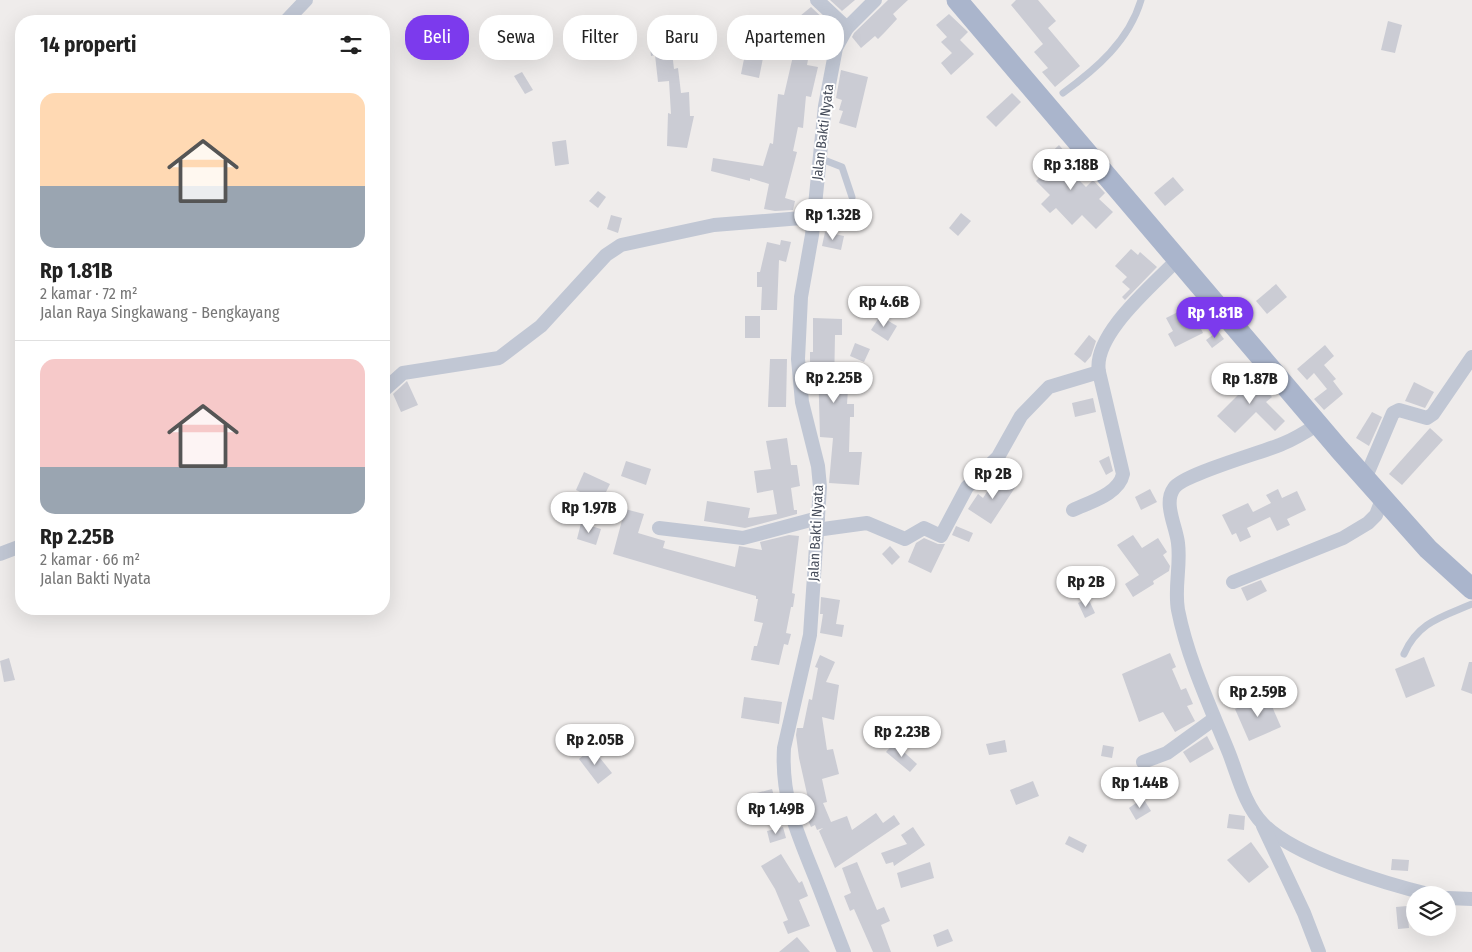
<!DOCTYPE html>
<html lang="id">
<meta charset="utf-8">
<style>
body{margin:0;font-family:"Fira Sans Condensed",sans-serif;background:#f6f6f6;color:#222;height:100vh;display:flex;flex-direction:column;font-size:19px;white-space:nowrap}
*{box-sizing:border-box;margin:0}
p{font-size:16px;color:#767676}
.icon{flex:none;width:28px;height:28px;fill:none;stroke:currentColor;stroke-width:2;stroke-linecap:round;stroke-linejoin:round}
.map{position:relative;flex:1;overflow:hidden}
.sheet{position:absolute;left:15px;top:15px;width:375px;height:600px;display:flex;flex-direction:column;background:#fff;border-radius:20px;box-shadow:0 5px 20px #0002}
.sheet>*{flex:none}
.top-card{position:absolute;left:405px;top:15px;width:475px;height:45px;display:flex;gap:10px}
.tools{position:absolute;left:1406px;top:886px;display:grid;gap:10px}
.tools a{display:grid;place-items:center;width:50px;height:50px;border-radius:50%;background:#fff;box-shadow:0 5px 20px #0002;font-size:25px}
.price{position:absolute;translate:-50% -42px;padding:0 11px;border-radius:18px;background:#fff;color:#222;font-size:16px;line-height:32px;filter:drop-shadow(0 1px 2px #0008)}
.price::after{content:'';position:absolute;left:50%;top:30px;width:15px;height:11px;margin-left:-8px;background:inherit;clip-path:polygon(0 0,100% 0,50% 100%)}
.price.current{background:#7c3aed;color:#fff}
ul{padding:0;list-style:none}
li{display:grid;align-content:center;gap:10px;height:265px;padding:0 25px}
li+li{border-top:1px solid #e0e0e0}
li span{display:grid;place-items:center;height:155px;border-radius:15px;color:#555}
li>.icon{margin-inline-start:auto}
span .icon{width:90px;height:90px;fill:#fffc;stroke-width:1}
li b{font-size:21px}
h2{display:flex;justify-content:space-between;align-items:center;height:60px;padding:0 25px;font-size:21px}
.chip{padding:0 18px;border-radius:20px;background:#fff;box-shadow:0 5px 20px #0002;font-size:18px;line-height:45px}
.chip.current{background:#7c3aed;color:#fff}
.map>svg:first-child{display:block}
</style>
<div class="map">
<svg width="1472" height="952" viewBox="0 0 1472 952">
<rect width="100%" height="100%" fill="#efeceb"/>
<g fill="#cbccd4">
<polygon points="830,0 855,0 842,11"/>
<polygon points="888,0 908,0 893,14 897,19 885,32 878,39 875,36 861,48 852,37 854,33"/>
<polygon points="1016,0 1038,0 1056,21 1048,28 1080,66 1055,87 1042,72 1048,68 1034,52 1043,44 1011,5"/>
<polygon points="811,7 828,23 822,28 814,18 807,25 800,16"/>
<polygon points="949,14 968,32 960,40 974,54 951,75 941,63 952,53 941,42 947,37 936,25"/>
<polygon points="763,16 773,18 769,40 759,38"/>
<polygon points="1388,21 1402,25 1395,53 1381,50"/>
<polygon points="670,35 674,69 678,68 681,93 689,92 690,116 694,116 687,148 667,146 668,113 671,114 669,81 658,82 655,55 651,56 649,37"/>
<polygon points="776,36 811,43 807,65 818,67 811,97 806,96 803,128 798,127 793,151 797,152 785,198 795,201 793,210 775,211 764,209 769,184 750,178 750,181 711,171 713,158 763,166 770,143 773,144 778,94 784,95 793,56 773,52"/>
<polygon points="745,54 763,58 759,78 741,74"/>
<polygon points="841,70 868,77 856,128 839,123 843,111 839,110 842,100 836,98"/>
<polygon points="522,72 533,90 525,94 514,76"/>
<polygon points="1012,93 1021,102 996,127 986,117"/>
<polygon points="566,140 569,164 555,166 552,142"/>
<polygon points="1059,145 1078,167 1072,173 1086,187 1093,180 1105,193 1099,199 1113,212 1096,229 1082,215 1072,225 1056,208 1050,213 1041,204 1050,195 1036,181 1046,171 1039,164"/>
<polygon points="1173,177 1184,190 1165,206 1154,193"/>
<polygon points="598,191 606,197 598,208 589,201"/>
<polygon points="856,201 868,219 859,225 847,207"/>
<polygon points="961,213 971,221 958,236 949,228"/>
<polygon points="611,215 622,218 618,233 607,229"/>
<polygon points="825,232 844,236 841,250 822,246"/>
<polygon points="781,240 791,242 786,262 779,260 777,310 761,310 762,287 757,287 757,272 760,272 767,242 780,245"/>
<polygon points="1131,249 1138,255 1140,252 1157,267 1125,300 1122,297 1130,289 1122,282 1127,277 1115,266"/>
<polygon points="1276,284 1287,297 1267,314 1256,301"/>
<polygon points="1190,306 1203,333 1175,347 1168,334 1173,331 1166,318"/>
<rect x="745" y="316" width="15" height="22"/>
<polygon points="880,316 897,326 888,341 871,330"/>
<polygon points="813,318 842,319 842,335 835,335 834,389 841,375 849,375 847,404 854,404 854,417 850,417 849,452 862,452 859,485 829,483 833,438 820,437 818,365 810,365 810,352 813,352"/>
<polygon points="1218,331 1224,339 1212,348 1206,340"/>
<polygon points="1089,335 1096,341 1091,356 1085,363 1074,354"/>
<polygon points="855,343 870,349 864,362 850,356"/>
<polygon points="1325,345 1334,356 1324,365 1336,379 1333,381 1343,394 1324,410 1314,399 1327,389 1314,373 1307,380 1297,369"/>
<polygon points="770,359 787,359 786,407 768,407"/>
<polygon points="1245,368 1272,397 1266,402 1285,421 1275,431 1256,412 1235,433 1217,416 1246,387 1236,377"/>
<polygon points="407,381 418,405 401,412 393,394"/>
<polygon points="1414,382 1434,392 1425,408 1405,401"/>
<polygon points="1093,398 1096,412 1075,417 1072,403"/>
<polygon points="1372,412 1382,417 1369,446 1356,438"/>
<polygon points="1430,428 1443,440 1402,485 1389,474"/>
<polygon points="787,438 791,465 797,465 800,486 791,488 794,510 797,510 797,514 745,528 704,521 707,501 750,508 748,518 777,514 773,490 757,493 754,471 771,469 766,441"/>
<polygon points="1109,456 1113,471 1106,475 1099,461"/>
<polygon points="626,461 651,469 646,485 621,476"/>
<polygon points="584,472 610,484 601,502 576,490"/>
<polygon points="998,475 1016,486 991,524 968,509 978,494 983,498"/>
<polygon points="1150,489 1157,502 1141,510 1135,497"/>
<polygon points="1278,489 1282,498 1297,491 1306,510 1287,519 1290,525 1277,531 1270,517 1247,528 1251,537 1240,542 1236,533 1232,535 1222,515 1248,503 1253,512 1271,503 1266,495"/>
<polygon points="625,509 644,514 638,533 665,541 663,548 735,567 739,546 762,550 760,542 789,535 799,536 792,593 795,594 793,607 791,607 786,633 791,634 788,645 784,644 779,665 751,660 754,646 757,646 763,623 754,621 758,599 756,599 756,596 613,554"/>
<polygon points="581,523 601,529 596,545 577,539"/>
<polygon points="956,526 973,533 969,542 952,535"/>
<polygon points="1133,535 1142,548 1158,538 1167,552 1163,555 1170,566 1169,571 1153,581 1154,584 1133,597 1125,584 1139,575 1117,545"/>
<polygon points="924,538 938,544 945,544 931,573 908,562 916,543"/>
<polygon points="890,546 900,557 892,565 882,554"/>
<polygon points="1261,580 1267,591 1247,601 1241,588"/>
<polygon points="821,597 840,600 836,624 844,625 842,637 820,633 823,614 820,614"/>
<polygon points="1088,598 1095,613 1085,618 1078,603"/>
<polygon points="1170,653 1176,667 1172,669 1181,690 1186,688 1193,704 1187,706 1195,721 1175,732 1163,712 1139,722 1122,674"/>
<polygon points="820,655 835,662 826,682 839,685 834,720 822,717 827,750 833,749 839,774 822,779 827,802 823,803 831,822 847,816 852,830 876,813 883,823 894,815 900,824 835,868 819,831 823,828 817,830 815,825 811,827 807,818 812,816 799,758 796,735 797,728 803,728 809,699 812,700 818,668 815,667"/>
<polygon points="1424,657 1435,686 1406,698 1395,669"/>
<polygon points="9,658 15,680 4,682 0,661"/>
<polygon points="1469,662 1472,662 1472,694 1461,690"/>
<polygon points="1267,695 1281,727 1249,741 1235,709"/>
<polygon points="744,697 782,702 779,724 741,718"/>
<polygon points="1207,736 1214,749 1190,763 1183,752"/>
<polygon points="1005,740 1007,752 989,755 986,744"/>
<polygon points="894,743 917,764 910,772 886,752"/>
<polygon points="1103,745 1114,747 1112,758 1101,756"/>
<polygon points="592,748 612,773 598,784 579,759"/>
<polygon points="1033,781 1039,796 1016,805 1010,790"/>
<polygon points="772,789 776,803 757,808 753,794"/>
<polygon points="1143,798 1151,811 1136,820 1129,808"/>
<polygon points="1229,814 1245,816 1244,830 1227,828"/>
<polygon points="783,827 786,838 770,843 767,831"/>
<polygon points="913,827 925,845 894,866 893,862 886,864 881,853 907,844 901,835"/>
<polygon points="1069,836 1087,845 1083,853 1065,844"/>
<polygon points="1251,842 1269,867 1249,883 1227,860"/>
<polygon points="781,854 799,883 802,881 808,896 799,900 810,926 788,934 783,922 788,920 775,889 761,866"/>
<polygon points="1392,859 1409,860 1408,871 1391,870"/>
<polygon points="857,862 877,910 884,907 890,921 881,925 891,952 873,952 854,909 850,911 844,896 851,893 842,868"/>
<polygon points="930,862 934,878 901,888 897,873"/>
<polygon points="1407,906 1409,928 1398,929 1396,907"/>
<polygon points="948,929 953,941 937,947 933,935"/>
<polygon points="797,937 810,952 779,952"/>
</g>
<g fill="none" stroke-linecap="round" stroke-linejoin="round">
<g stroke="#c1c7d4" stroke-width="7">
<path d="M1063,93C1096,69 1129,41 1141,0"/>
<polyline points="819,158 842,167 852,197"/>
<path d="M1404,654C1418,622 1442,617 1472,604"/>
</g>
<g stroke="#c1c7d4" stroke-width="14">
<polyline points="817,0 847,28"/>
<polyline points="286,21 306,0"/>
<polyline points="384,390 403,373 499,358 541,326 606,255 621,245 714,225 814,217"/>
<path d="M1318,424C1306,432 1295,439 1282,444C1261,453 1184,474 1174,488C1163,503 1176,526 1178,543C1181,566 1174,588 1178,610C1188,660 1210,706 1229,753C1238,776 1245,806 1263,824C1295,857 1387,884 1432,895"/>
<polyline points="1365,479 1393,413 1399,410 1427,418 1433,414 1472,357"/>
<path d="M1073,510C1090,502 1119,494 1123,474L1099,372C1092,335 1153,285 1177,260"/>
<polyline points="659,528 743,538 818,518"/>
<polyline points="816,530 867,523 905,539 924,528 941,536 967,487 998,457 1021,416 1049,387 1099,372"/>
<polyline points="0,554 21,546"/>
<polyline points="1233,582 1343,538 1368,523 1376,515 1383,497"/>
<polyline points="1143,762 1167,753 1214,719"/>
<polyline points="1263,826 1304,913 1319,952"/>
<polyline points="1448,898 1472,899"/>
<path d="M844,952C834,927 825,902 815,877C797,832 781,798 784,748L810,635L820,487L818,466L802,402L798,359L801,297L812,235L825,106L836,48L847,28L875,0"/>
</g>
<polyline stroke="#aab5cc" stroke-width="21" points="957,0 1339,449 1428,549 1472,589"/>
</g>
<g text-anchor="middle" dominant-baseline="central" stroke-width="4" stroke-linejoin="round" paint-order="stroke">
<g font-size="14" fill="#444b59" stroke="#fff">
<text transform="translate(823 132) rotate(-83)">Jalan Bakti Nyata</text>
<text transform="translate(816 533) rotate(-87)">Jalan Bakti Nyata</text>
</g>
</g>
</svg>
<div class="tools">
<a><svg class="icon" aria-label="layers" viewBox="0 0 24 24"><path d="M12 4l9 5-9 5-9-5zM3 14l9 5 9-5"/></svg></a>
</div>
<b class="price" style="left:1071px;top:191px">Rp 3.18B</b>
<b class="price" style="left:833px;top:241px">Rp 1.32B</b>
<b class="price" style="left:884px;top:328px">Rp 4.6B</b>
<b class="price current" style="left:1215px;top:339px">Rp 1.81B</b>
<b class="price" style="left:834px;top:404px">Rp 2.25B</b>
<b class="price" style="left:1250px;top:405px">Rp 1.87B</b>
<b class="price" style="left:993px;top:500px">Rp 2B</b>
<b class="price" style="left:589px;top:534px">Rp 1.97B</b>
<b class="price" style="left:1086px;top:608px">Rp 2B</b>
<b class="price" style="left:1258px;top:718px">Rp 2.59B</b>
<b class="price" style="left:902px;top:758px">Rp 2.23B</b>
<b class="price" style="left:595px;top:766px">Rp 2.05B</b>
<b class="price" style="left:1140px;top:809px">Rp 1.44B</b>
<b class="price" style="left:776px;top:835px">Rp 1.49B</b>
<div class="top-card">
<a class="chip current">Beli</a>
<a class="chip">Sewa</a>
<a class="chip">Filter</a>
<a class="chip">Baru</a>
<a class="chip">Apartemen</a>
</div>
<section class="sheet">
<h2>14 properti<svg class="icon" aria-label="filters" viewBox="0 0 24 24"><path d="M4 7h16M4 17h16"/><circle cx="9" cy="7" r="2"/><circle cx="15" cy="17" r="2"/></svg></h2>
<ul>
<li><span style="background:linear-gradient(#ffd9b3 60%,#9aa5b1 0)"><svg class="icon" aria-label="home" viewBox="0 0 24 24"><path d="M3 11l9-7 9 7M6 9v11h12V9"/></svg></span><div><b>Rp 1.81B</b><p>2 kamar · 72 m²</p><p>Jalan Raya Singkawang - Bengkayang</p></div></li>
<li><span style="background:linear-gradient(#f6c9c9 70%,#9aa5b1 0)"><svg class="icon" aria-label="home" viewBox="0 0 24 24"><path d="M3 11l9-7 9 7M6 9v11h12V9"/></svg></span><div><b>Rp 2.25B</b><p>2 kamar · 66 m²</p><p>Jalan Bakti Nyata</p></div></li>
</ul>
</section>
</div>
